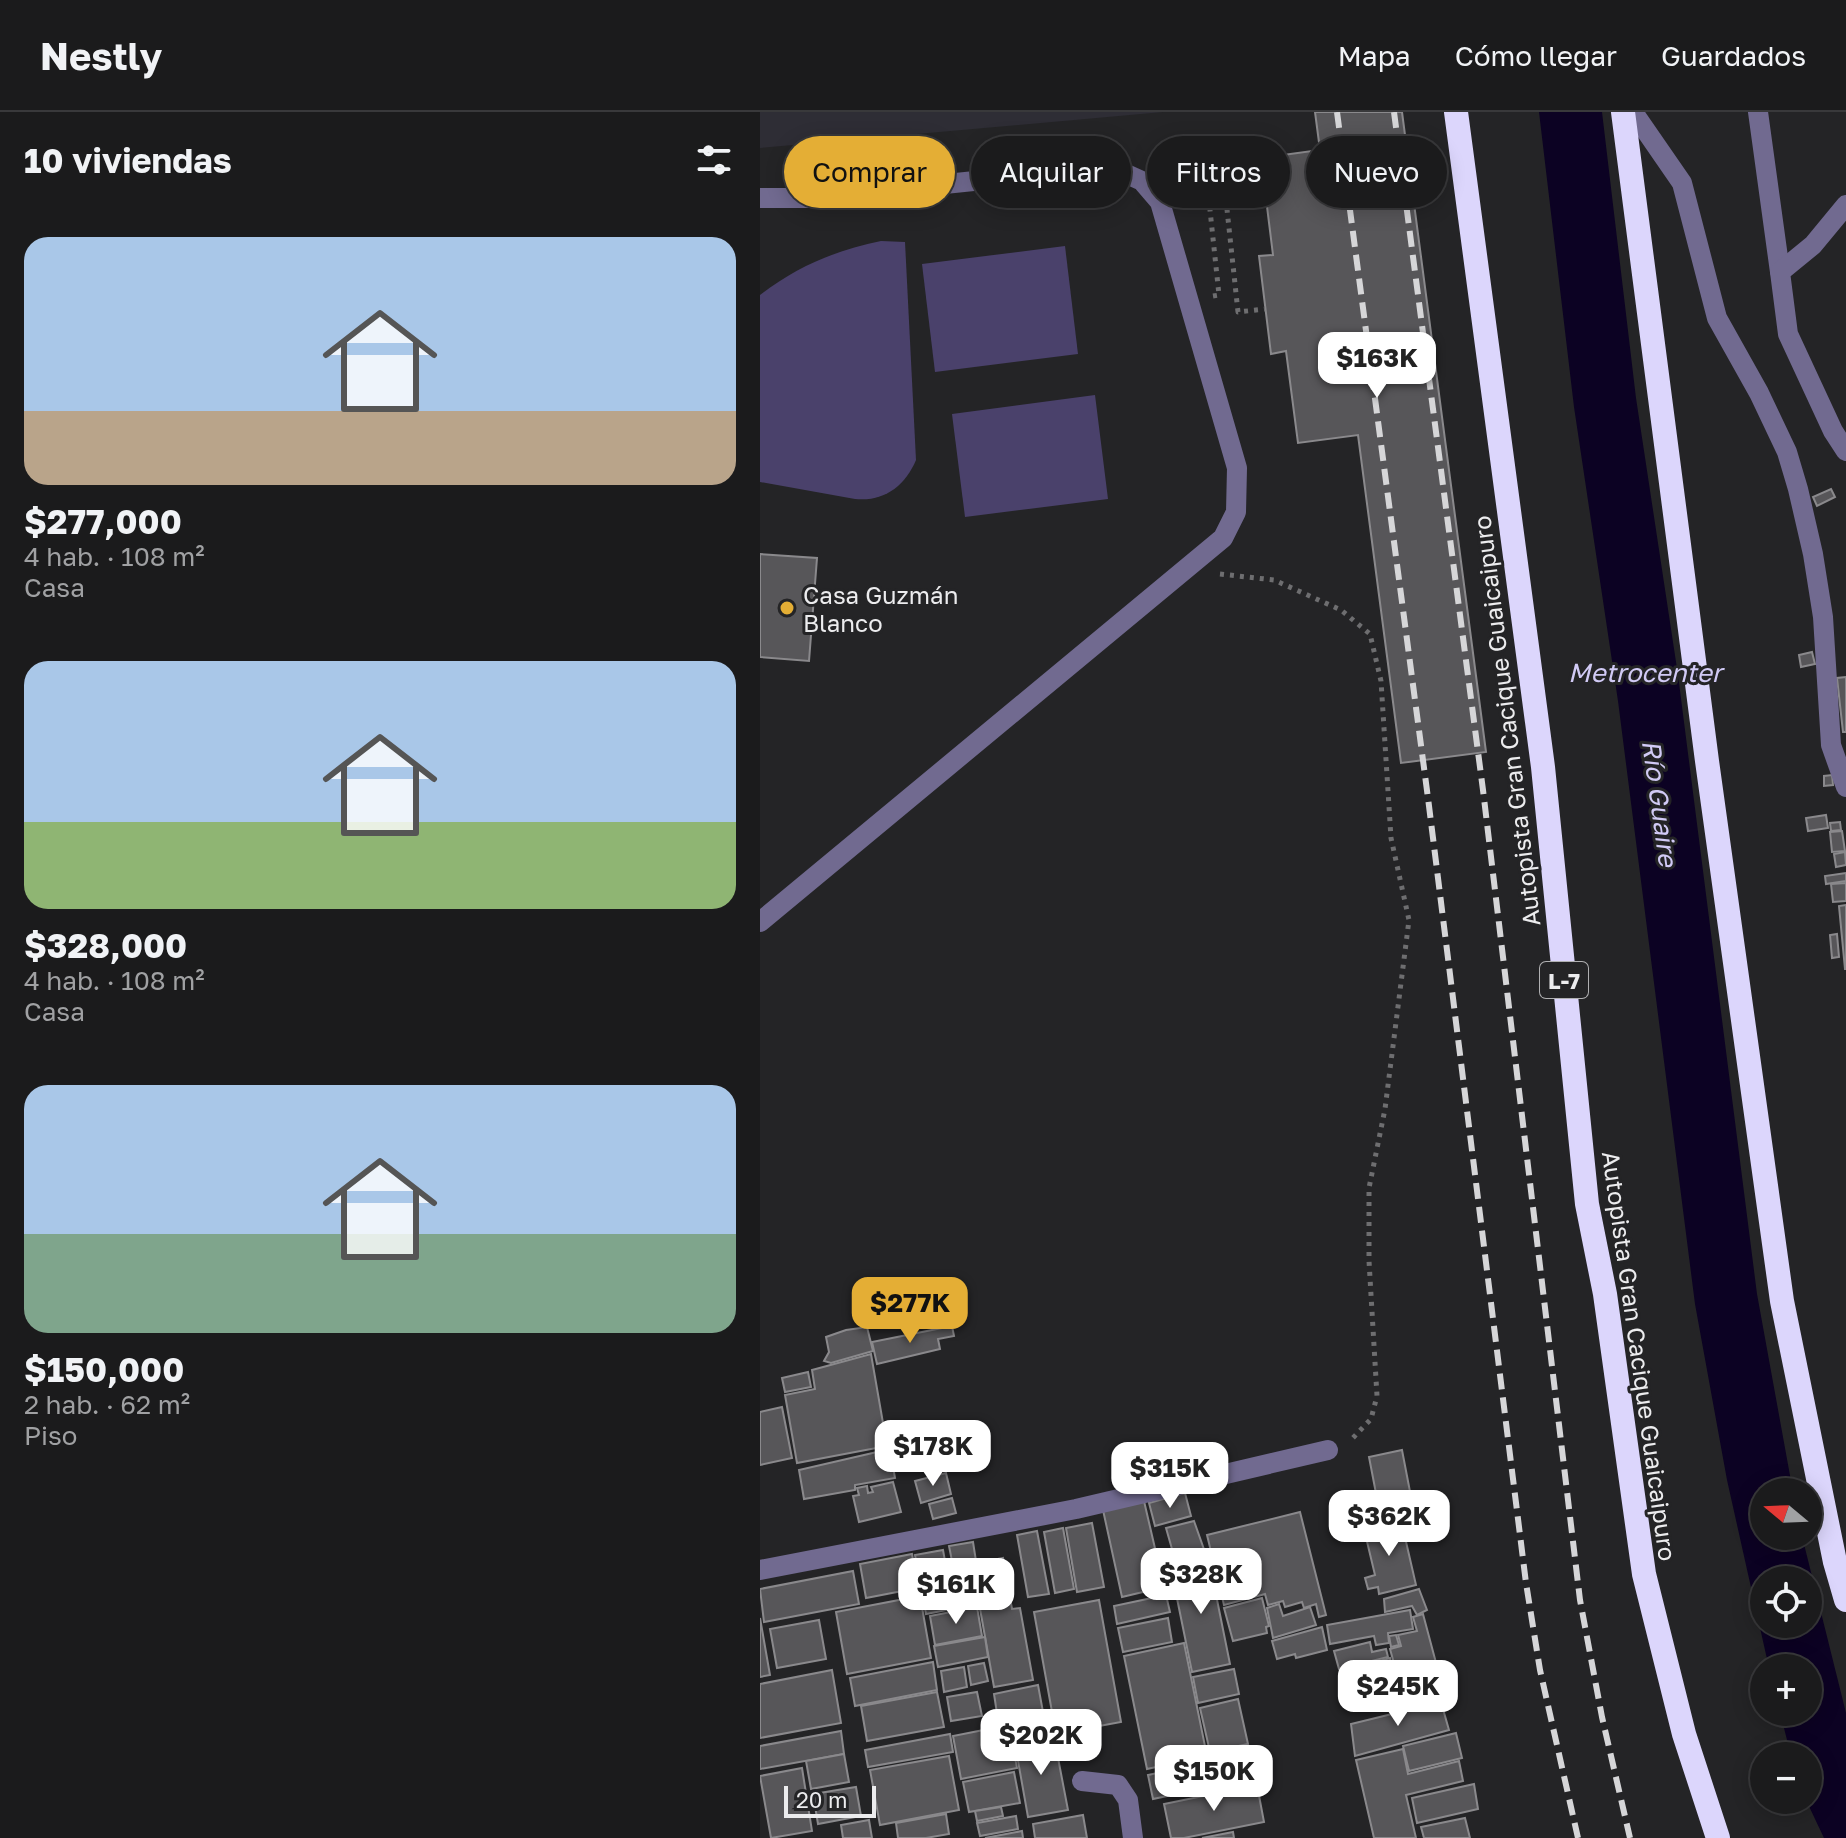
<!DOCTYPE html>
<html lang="es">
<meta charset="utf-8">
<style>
body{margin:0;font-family:"Golos Text",sans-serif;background:#282829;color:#f1f3f6;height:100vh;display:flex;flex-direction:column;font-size:30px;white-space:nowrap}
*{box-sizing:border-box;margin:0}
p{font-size:26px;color:#a0a1a3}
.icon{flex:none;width:44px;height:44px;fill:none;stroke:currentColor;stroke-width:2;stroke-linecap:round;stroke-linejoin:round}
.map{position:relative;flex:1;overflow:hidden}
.drawer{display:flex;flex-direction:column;background:#1b1b1c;width:760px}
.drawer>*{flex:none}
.top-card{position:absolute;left:24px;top:24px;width:760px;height:72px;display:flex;gap:16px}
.needle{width:52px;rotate:289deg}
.tools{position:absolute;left:990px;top:1366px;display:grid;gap:16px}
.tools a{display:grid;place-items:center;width:72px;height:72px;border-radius:50%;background:#1b1b1c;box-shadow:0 4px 20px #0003,0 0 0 2px #39393b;font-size:40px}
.scale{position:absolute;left:24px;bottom:20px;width:92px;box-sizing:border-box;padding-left:8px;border:4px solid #ececee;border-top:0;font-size:22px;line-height:28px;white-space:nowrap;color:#ececee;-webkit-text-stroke:6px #242426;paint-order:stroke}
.price{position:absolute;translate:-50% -68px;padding:0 18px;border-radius:16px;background:#fff;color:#222;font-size:26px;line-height:52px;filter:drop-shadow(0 2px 4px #0008)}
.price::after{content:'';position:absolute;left:50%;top:48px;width:24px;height:18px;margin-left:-12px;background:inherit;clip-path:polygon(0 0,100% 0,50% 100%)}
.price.on{background:#e4ae35;color:#111}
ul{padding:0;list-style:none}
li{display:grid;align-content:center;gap:16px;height:424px;padding:0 24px}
li span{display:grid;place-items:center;height:248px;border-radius:24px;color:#555}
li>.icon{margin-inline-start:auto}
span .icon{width:144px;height:144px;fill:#fffc;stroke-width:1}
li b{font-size:34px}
h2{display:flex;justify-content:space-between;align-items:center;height:96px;padding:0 24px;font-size:34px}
.pill{padding:0 28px;border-radius:36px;background:#1b1b1c;box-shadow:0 4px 20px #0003,0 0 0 2px #39393b;font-size:28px;line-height:72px}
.pill.on{background:#e4ae35;color:#111}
header{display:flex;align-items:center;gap:48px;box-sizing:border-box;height:112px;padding:0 40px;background:#1b1b1c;border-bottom:2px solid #39393b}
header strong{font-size:38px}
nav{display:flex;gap:44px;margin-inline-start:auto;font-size:28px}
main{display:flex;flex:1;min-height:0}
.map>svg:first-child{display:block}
</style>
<header>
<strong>Nestly</strong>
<nav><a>Mapa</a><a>Cómo llegar</a><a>Guardados</a></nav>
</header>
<main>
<section class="drawer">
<h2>10 viviendas<svg class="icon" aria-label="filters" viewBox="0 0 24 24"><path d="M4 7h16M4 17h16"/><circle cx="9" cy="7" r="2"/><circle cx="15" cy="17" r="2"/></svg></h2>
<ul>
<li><span style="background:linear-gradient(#a9c7e8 70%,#b9a48a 0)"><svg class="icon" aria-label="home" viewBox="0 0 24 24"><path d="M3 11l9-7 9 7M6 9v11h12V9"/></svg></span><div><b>$277,000</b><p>4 hab. · 108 m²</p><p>Casa</p></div></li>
<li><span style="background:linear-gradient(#a9c7e8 65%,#8fb573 0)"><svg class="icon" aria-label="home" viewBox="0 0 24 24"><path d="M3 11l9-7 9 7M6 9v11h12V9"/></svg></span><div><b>$328,000</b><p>4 hab. · 108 m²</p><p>Casa</p></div></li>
<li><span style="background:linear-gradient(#a9c7e8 60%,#7fa58c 0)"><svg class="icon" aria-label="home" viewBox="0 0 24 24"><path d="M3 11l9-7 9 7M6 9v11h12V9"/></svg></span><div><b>$150,000</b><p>2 hab. · 62 m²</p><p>Piso</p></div></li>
</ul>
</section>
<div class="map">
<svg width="1086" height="1726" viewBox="0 0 1086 1726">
<rect width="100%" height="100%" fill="#242426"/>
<polygon fill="#2e2d35" points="0,0 403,0 0,36"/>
<g fill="#4a416b">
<path d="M121,129L145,130L156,348C145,374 124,390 95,387L0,370V183C36,155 76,138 121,129Z"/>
<polygon points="305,134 318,242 175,260 162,152"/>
<polygon points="335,283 348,387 205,405 192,302"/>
</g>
<path fill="#0c0223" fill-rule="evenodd" d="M779,0H842L876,286L918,563L997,1182L1033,1380H1004V1424H1042L1086,1601V1726H1064L1046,1688L1048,1644H1031L1020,1600H1048V1556H1009L967,1368L935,1192L858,589L814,295ZM1004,1468H1048V1512H1004Z"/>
<g fill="#575659" stroke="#8a898c" stroke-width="2">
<polygon points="555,0 642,0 726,640 641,651 598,323 538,331 526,239 511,242 499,144 513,143 501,46 560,38"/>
<polygon points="1071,377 1075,385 1057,394 1053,385"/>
<polygon points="0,442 57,446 49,549 0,545"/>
<polygon points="1052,540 1055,552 1041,555 1039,543"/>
<polygon points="1086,565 1086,620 1083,620 1077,566"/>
<polygon points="1072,663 1073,673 1064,674 1064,664"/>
<polygon points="1066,703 1068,716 1048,719 1046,706"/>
<polygon points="1080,710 1081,718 1071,719 1070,711"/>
<polygon points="1082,719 1085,739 1072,740 1070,720"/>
<polygon points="1085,740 1086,753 1076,755 1074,742"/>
<polygon points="1086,761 1086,769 1066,772 1065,764"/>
<polygon points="1086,771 1086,789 1073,790 1071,772"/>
<polygon points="1086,793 1086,857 1085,857 1079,794"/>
<polygon points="1077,822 1079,845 1072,846 1070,823"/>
<polygon points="192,1214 194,1224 178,1227 180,1237 117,1252 112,1230"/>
<polygon points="107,1215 113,1239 71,1251 64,1249 69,1240 66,1225 86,1218"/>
<polygon points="111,1242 127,1334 37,1351 25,1283 55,1277 52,1258"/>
<polygon points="48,1260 51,1275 25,1280 22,1266"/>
<polygon points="22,1295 32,1346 0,1353 0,1300"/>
<polygon points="130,1337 135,1366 95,1373 95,1378 44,1387 39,1358"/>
<polygon points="642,1338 652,1390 619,1397 609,1345"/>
<polygon points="186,1361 191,1382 161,1391 155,1369"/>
<polygon points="133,1370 141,1400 99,1410 93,1384 99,1383 97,1376 107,1374 108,1381 113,1380 111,1375"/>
<polygon points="425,1381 431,1404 395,1414 389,1391"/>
<polygon points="192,1386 196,1401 173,1407 169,1392"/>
<polygon points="384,1389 404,1475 362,1485 343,1398"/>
<polygon points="540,1400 566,1503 559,1505 556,1492 544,1496 542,1490 525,1495 523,1489 508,1493 505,1482 464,1493 447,1423"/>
<polygon points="641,1408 656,1473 619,1482 618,1475 608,1477 605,1466 615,1463 604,1417"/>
<polygon points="434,1409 446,1443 416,1451 406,1416"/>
<polygon points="332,1411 344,1475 317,1480 306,1416"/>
<polygon points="303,1416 314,1477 295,1481 284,1420"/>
<polygon points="277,1419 289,1482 268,1485 257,1423"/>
<polygon points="213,1430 216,1449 193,1454 189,1434"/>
<polygon points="183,1438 189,1471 161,1476 155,1443"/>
<polygon points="152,1442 158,1476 106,1486 100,1452"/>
<polygon points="243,1446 252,1497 260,1496 273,1568 234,1575 212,1452"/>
<polygon points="449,1448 470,1552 432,1560 411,1457"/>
<polygon points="208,1454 211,1466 194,1469 192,1457"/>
<polygon points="93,1459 99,1492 4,1510 0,1477"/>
<polygon points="213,1471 217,1492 166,1502 162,1480"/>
<polygon points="659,1477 667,1498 657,1503 652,1494 625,1500 624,1487"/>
<polygon points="406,1483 410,1500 357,1512 354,1494"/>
<polygon points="160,1484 171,1546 87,1562 76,1500"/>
<polygon points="502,1486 509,1514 506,1515 507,1521 473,1529 464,1496"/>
<polygon points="339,1488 361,1610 296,1622 274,1500"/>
<polygon points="519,1492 523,1504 550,1495 556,1513 513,1526 507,1496"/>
<polygon points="217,1495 222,1524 175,1533 170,1504"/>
<polygon points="650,1498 653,1517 628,1521 629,1531 616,1533 614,1524 570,1532 567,1513"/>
<polygon points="663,1502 679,1562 640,1573 630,1537 641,1534 638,1523 657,1519 653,1505"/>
<polygon points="0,1506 10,1563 0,1565"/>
<polygon points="408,1506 412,1530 363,1540 358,1516"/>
<polygon points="59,1508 66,1547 17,1556 10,1517"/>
<polygon points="562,1515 567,1538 536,1546 535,1542 517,1547 512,1529"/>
<polygon points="636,1523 639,1533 631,1535 629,1524"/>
<polygon points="225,1525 228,1545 178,1555 174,1534"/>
<polygon points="610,1530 612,1540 626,1537 628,1545 579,1557 574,1539"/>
<polygon points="424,1531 447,1644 387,1657 364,1544"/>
<polygon points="630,1546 633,1560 584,1573 580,1560"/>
<polygon points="173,1550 177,1578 95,1594 90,1566"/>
<polygon points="224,1551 228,1569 211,1573 208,1554"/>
<polygon points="204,1555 207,1575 184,1580 181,1559"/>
<polygon points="474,1557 479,1582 438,1591 433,1565"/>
<polygon points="72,1558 81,1611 0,1626 0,1572"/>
<polygon points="278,1573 283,1600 238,1608 234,1582"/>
<polygon points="177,1580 184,1615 107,1629 101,1594"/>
<polygon points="217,1580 222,1604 191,1609 187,1585"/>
<polygon points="478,1587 488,1632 450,1640 440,1596"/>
<polygon points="681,1590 689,1618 595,1644 591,1612"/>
<polygon points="287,1603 291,1622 253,1629 249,1610"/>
<polygon points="249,1613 257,1656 201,1667 193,1624"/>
<polygon points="81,1619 84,1642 0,1657 0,1634"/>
<polygon points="696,1621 702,1646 649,1659 643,1634"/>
<polygon points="190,1622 193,1640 108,1655 105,1638"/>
<polygon points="294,1625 308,1698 268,1705 255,1632"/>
<polygon points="643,1637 648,1662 699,1649 703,1669 646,1683 656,1726 614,1726 596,1648"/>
<polygon points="84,1642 89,1670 51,1677 46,1649"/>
<polygon points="487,1642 492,1666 393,1687 388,1663"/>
<polygon points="189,1644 199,1698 120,1713 110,1658"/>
<polygon points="42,1656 52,1719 11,1726 0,1664"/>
<polygon points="254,1660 260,1691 209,1700 203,1670"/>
<polygon points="714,1672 718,1697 657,1711 652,1686"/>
<polygon points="497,1673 504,1710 424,1726 411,1726 404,1692"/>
<polygon points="96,1675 101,1704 58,1712 53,1682"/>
<polygon points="241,1695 243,1704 217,1709 215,1699"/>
<polygon points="186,1702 189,1722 166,1726 138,1726 136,1711"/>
<polygon points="323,1703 327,1726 275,1726 273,1712"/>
<polygon points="256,1704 258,1717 220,1724 217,1711"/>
<polygon points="705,1706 710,1726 664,1726 661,1715"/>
<polygon points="109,1708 112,1726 83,1726 81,1713"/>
<polygon points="262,1719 263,1726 225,1726"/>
<polygon points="473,1720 474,1726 442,1726"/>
</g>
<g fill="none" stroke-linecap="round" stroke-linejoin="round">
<g stroke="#6e6e70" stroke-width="5" stroke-dasharray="4 6" stroke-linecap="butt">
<polyline points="453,184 459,183 443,32 460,32 478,200 505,197"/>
<polyline points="460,462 514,468 581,498 610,522 621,569 631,726 649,808 625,997 609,1076 609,1149 617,1284 611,1307 589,1330"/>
</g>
<g stroke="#716a90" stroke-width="20">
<polyline points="873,0 922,71 957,206 999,281 1027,340 1038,377 1053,442 1063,505 1071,633 1086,675"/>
<polyline points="998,0 1020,160"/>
<polyline points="0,86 49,86 351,55 382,69 400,90 477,356 476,400 463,426 0,810"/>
<polyline points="1086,93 1053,133 1020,160 1028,222 1073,319 1086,339"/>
<polyline points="0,1458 316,1397 568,1338"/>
<polyline points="322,1669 358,1673 368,1688 373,1726"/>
</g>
<g stroke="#dcd6fc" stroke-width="24">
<polyline points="696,0 783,655 827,1092 845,1182 884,1462 924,1622 958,1726"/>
<polyline points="863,0 947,649 1022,1189 1075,1450 1086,1488"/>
</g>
<g stroke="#d6d6d8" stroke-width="6" stroke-dasharray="16 8" stroke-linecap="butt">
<polyline points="577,0 668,686 766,1471 780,1558 818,1726"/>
<polyline points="634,0 723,678 820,1488 842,1605 870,1726"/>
</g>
</g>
<circle fill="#e4ae35" stroke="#242426" stroke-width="3" cx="27" cy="496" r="8"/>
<g text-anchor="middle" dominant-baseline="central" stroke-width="6" stroke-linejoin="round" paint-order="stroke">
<rect fill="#242426" stroke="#b0b0b2" stroke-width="2" x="780" y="850" width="48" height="36" rx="6"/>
<g font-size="22" font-weight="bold" fill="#ececee">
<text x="804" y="868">L-7</text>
</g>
<g font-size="24" fill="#ececee" stroke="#242426" text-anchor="start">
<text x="43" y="482">Casa Guzmán<tspan x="43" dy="28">Blanco</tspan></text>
</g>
<g font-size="24" fill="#ececee" stroke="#242426">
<text transform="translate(746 609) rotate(-97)">Autopista Gran Cacique Guaicaipuro</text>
<text transform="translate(880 1244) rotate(82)">Autopista Gran Cacique Guaicaipuro</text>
</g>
<g font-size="26" font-style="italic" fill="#d1caf5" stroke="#242426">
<text x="885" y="560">Metrocenter</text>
<text transform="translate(900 691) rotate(82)">Río Guaire</text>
</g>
</g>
</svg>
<div class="tools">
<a><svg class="needle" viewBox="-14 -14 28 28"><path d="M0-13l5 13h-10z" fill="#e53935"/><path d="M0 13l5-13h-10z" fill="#a0a1a3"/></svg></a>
<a><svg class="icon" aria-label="locate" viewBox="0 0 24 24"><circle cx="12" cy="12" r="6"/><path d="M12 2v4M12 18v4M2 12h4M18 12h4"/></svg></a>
<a>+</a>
<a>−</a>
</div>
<div class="scale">20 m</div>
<b class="price" style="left:617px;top:288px">$163K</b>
<b class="price on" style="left:150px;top:1233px">$277K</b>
<b class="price" style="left:173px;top:1376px">$178K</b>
<b class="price" style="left:410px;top:1398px">$315K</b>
<b class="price" style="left:629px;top:1446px">$362K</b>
<b class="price" style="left:441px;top:1504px">$328K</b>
<b class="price" style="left:196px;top:1514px">$161K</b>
<b class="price" style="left:638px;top:1616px">$245K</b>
<b class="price" style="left:281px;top:1665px">$202K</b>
<b class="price" style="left:454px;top:1701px">$150K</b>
<div class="top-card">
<a class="pill on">Comprar</a>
<a class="pill">Alquilar</a>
<a class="pill">Filtros</a>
<a class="pill">Nuevo</a>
</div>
</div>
</main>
